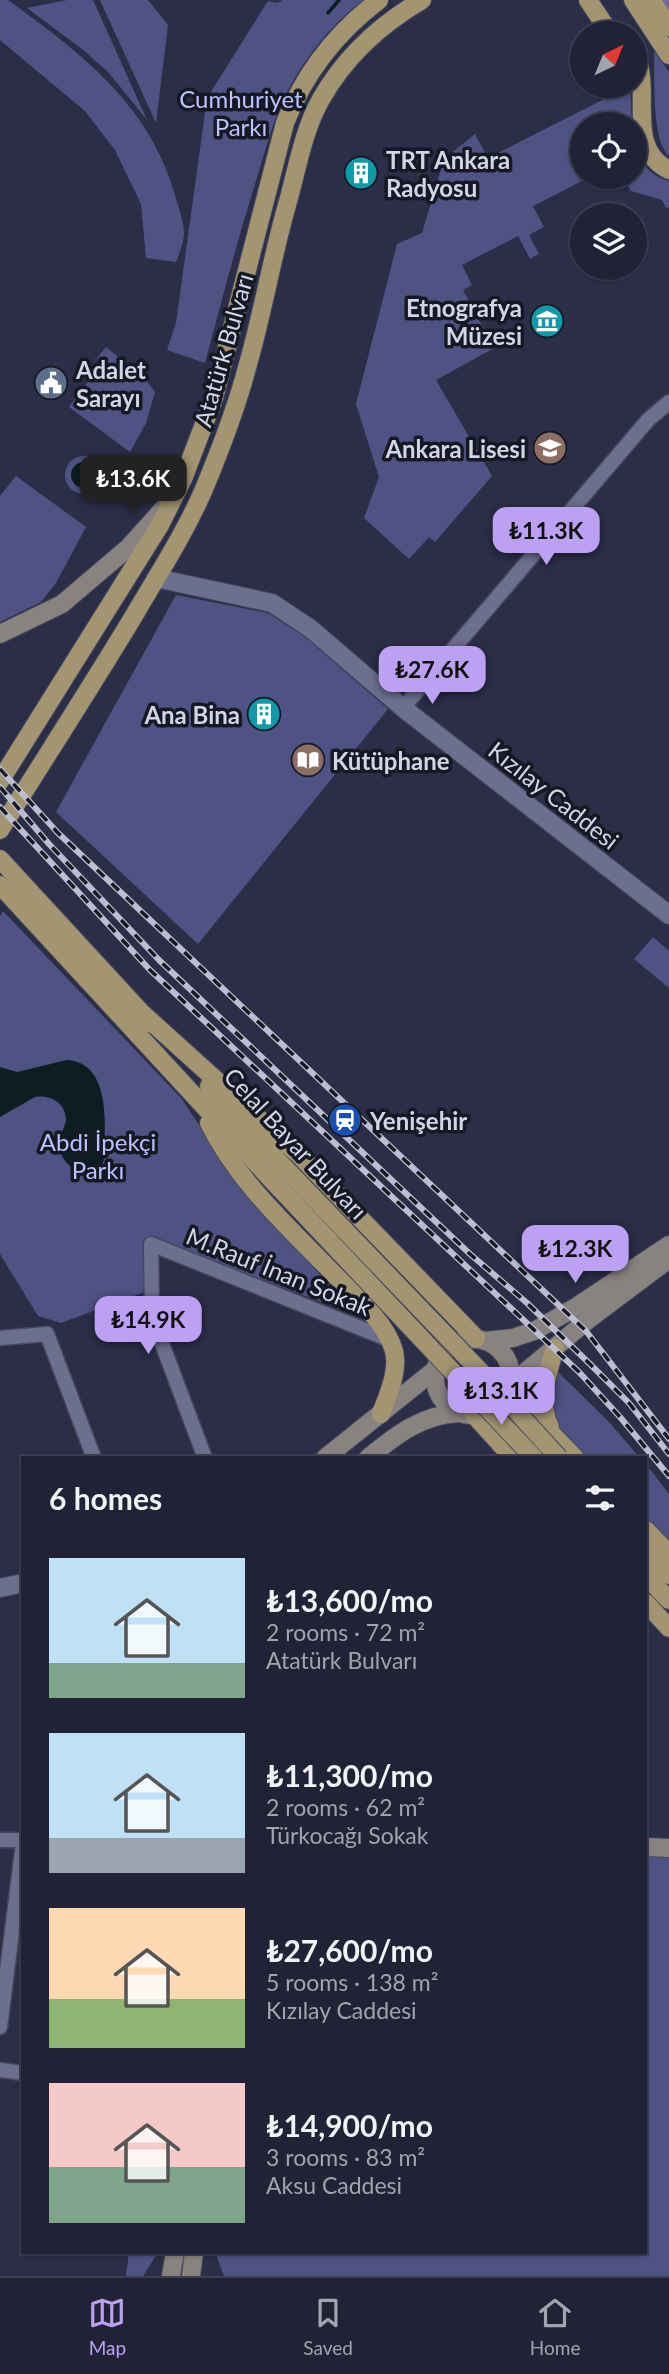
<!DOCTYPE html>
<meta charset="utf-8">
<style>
body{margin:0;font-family:Lato,sans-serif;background:#2d2f42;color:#f1f3f6;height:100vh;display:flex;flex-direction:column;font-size:26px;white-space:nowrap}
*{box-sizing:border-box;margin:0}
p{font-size:23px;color:#a2a4ad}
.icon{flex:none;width:38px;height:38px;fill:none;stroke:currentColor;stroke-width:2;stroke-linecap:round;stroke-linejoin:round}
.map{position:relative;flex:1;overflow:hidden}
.drawer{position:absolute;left:21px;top:1456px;width:626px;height:798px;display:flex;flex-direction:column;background:#212236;border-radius:0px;box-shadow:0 2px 5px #0004,0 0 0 2px #3e3f51}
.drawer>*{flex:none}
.needle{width:46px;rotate:43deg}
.buttons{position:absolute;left:570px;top:21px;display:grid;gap:14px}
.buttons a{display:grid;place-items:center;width:77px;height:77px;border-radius:50%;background:#212236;box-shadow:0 2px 5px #0004,0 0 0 2px #3e3f51;font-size:35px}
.price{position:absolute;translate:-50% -60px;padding:0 16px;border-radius:14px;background:#bca0f2;color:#111;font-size:23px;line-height:46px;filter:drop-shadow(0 2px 4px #0008)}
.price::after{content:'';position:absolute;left:50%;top:42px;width:21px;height:16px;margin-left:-10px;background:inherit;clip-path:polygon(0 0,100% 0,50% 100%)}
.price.active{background:#222;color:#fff}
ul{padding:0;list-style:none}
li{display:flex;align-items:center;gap:21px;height:175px;padding:0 28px}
li span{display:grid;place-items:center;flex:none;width:196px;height:140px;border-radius:0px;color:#555}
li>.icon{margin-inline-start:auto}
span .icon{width:84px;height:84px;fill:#fffc;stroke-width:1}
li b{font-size:30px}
h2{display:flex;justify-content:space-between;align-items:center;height:84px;padding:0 28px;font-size:30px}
.menu{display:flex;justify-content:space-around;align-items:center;height:98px;border-top:2px solid #3e3f51;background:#212236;font-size:19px;color:#a2a4ad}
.menu a{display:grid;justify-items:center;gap:4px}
.menu .active{color:#bca0f2}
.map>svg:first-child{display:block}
</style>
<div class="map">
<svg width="669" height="2276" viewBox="0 0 669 2276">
<rect width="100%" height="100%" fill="#2c2e48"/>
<g fill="#4f5384">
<path d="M0,0H8C81,53 150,105 175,195C184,227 189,231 176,262L146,258L141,204L115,150L85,111L0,40Z"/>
<polygon points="67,0 93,0 147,120 109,73 82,49 27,8"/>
<polygon points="100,0 148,0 168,25 156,123"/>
<path d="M282,0H363C325,29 291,75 275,120C266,145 259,172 251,197C234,252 220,308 205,363L167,350L176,323L207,98L268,1L278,3Z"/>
<path d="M654,51L669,72V156C651,140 655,75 654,51Z"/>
<polygon points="630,86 632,124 583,124 583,177 590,177 533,206 544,227 529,235 539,254 530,259 518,236 462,265 472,285 463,290 494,348 436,380 492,476 435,542 429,537 409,559 364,518 379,477 356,404 397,244 422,233 444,159 475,134 488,158"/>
<path d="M635,149C642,165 652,177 669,181V207L666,208L662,200L631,191L623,177H635Z"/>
<polygon points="106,347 146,380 155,392 146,423 130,452 69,407 102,363 97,358"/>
<circle cx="84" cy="475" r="19"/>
<polygon points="16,476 86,527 56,583 41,602 0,622 0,496"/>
<polygon points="176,595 268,613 305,637 388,709 198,944 56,812"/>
<polygon points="3,911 182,1099 234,1179 356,1315 152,1238 147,1291 61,1323 38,1316 0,1254 0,916"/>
<polygon points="653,937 669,951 669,988 634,959"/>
<path d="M557,1371L609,1422L640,1458H584C551,1424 550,1416 557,1371Z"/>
<polygon points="646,1464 669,1494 669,1545 646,1521"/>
<polygon points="646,1847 669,1848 669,2276 224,2276 215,2252 646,2252"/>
<polygon points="129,2252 158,2252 143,2276 126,2276"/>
</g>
<g fill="#0d1d21">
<circle cx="84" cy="475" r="13"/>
<path d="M67,1060C112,1063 105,1127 104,1159L102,1166L92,1173C72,1173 55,1158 61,1136C62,1131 65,1126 66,1120C66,1103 50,1094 35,1097L0,1117V1067L17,1072Z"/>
</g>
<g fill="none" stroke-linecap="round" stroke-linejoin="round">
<polyline stroke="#0d1d21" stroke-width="3.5" points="328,13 339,0"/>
<defs>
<g id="minor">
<polyline points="661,0 669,8"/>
<polyline points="403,708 648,420 669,402"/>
<polyline points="0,1338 47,1334 94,1458"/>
<polyline points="205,1458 152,1317 151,1244 390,1340"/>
<polyline points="0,1840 23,1840"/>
<polyline points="0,2027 23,1844"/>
<polyline points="0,2070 23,2073"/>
</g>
<g id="tertiary">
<polyline points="156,578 272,603 311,629 403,708 669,915"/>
<polyline points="0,1588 23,1583"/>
</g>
<g id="secondary">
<polyline points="0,634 62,604 129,547 164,508"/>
<circle cx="473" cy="1377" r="38"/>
<polyline points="485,1341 513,1338 534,1331 576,1307 669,1245"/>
<polyline points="511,1384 589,1319 669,1259"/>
<polyline points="325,1458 436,1369"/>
<path d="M368,1458C396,1435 421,1415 459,1413"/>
<polyline points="646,1847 669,1848"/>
<polyline points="171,2276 175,2252"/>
<polyline points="191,2276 194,2252"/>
</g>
<g id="primary">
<polyline points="588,0 610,33"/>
<polyline points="633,0 669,55"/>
<polyline points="651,0 669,27"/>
<path d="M635,53C653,91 624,148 669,170"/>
<path d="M0,781L160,525L183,479L214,398L285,123C304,74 337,32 379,0"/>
<path d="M0,830C45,758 91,687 135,614C159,573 185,533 204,489C221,448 237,407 248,364C263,312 272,257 287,205C297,170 303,131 321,99C345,57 381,24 422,0"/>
<polyline points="0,859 152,1024"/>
<polyline points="0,885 270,1178"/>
<polyline points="144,1015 298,1154 476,1338"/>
<polyline points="209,1086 283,1166"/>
<path d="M209,1123C237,1180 284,1223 328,1268C349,1290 386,1321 394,1351C399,1372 388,1394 381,1414"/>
<polyline points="510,1390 575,1458"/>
<polyline points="474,1415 513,1458"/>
<path d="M550,1427C537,1402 548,1373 555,1348"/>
<polyline points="646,1530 669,1554"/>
<polyline points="646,1551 669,1575"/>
<polyline points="646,1576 669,1600"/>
<polyline points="646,1603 669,1628"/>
</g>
</defs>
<use href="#minor" stroke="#46485d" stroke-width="17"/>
<use href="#tertiary" stroke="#46485d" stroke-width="20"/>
<use href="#secondary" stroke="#46485d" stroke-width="20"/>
<use href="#primary" stroke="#46485d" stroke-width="20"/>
<use href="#minor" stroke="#6c708e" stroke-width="14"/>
<use href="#tertiary" stroke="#6c708e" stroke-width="18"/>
<use href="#secondary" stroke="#888280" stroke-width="18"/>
<use href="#primary" stroke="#a39572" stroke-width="18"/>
<defs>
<g id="rail">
<polyline points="0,769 58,833 586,1331 669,1439"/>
<polyline points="0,787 49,844 159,960 470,1254 527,1303 591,1365 629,1403 669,1454"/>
<polyline points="0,807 150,970 579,1372 620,1417 669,1476"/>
</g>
</defs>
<use href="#rail" stroke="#bcbed0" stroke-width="6"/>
<use href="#rail" stroke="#161823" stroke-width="3.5" stroke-dasharray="10" stroke-linecap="butt"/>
<defs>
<g id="primary-bridge">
<polyline points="283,1166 480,1371 559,1458"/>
<polyline points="270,1178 534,1458"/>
</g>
</defs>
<use href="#primary-bridge" stroke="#46485d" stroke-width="20" stroke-linecap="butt"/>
<use href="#primary-bridge" stroke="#a39572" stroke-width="18"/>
</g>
<defs>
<symbol id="building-disc" viewBox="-11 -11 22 22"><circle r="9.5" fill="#0f9aa8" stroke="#161823"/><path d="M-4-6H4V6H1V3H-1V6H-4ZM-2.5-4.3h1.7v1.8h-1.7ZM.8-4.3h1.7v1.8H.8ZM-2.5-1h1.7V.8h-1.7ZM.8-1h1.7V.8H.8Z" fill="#fff"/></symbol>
<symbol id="museum-disc" viewBox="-11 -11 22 22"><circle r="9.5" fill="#0f9aa8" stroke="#161823"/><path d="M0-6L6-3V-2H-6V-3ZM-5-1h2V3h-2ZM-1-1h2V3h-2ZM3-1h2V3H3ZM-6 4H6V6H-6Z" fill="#fff"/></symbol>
<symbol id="civic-disc" viewBox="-11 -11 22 22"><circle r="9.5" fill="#5c6f8a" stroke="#161823"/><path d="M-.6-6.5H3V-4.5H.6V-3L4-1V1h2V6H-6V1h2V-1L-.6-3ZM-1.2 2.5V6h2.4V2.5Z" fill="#fff"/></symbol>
<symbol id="school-disc" viewBox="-11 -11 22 22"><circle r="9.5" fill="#8d6e63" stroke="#161823"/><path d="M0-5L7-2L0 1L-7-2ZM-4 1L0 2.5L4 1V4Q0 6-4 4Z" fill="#fff"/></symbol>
<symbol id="library-disc" viewBox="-11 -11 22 22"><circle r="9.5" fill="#8d6e63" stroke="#161823"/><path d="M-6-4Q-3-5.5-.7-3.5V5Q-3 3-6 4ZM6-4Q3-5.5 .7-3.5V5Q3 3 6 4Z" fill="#fff"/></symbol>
<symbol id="station-disc" viewBox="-11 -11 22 22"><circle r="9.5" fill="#1a4fb4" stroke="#161823"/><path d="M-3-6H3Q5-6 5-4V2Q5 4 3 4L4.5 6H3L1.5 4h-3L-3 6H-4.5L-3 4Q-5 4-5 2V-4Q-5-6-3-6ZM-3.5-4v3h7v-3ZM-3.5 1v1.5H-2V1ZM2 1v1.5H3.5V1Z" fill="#fff"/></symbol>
</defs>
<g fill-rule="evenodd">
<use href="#building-disc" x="342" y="154" width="38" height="38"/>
<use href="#museum-disc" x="528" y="302" width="38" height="38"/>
<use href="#civic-disc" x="32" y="364" width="38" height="38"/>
<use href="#school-disc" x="531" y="429" width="38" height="38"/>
<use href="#building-disc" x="245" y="695" width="38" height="38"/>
<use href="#library-disc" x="289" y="741" width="38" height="38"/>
<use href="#station-disc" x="326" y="1101" width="38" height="38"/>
</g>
<g text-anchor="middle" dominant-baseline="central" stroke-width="7" stroke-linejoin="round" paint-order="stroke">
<g font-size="24" fill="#bac2ff" stroke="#161823">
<text x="241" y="98">Cumhuriyet<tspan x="241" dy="28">Parkı</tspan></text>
<text x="98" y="1141">Abdi İpekçi<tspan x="98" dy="28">Parkı</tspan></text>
</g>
<g font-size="24" font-weight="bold" fill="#d3d5e6" stroke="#161823" text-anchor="start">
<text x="386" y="159">TRT Ankara<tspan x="386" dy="28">Radyosu</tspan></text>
<text x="522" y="307" text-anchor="end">Etnografya<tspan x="522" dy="28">Müzesi</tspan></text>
<text x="76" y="369">Adalet<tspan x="76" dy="28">Sarayı</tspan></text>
<text x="526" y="448" text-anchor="end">Ankara Lisesi</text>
<text x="240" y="714" text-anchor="end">Ana Bina</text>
<text x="332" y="760">Kütüphane</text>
<text x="370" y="1120">Yenişehir</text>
</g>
<g font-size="24" fill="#d3d5e6" stroke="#161823">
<text transform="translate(223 350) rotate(-74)">Atatürk Bulvarı</text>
<text transform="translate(554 795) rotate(38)">Kızılay Caddesi</text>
<text transform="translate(296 1143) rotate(47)">Celal Bayar Bulvarı</text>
<text transform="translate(279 1271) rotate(22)">M.Rauf İnan Sokak</text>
</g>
</g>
</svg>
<div class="buttons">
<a><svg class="needle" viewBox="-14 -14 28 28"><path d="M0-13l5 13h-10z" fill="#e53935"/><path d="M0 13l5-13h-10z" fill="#a2a4ad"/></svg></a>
<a><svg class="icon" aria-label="locate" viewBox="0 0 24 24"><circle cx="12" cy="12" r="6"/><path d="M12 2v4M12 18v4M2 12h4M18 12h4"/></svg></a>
<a><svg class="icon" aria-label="layers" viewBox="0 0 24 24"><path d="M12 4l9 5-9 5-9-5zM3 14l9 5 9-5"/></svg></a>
</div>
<b class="price active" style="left:133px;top:515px">₺13.6K</b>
<b class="price" style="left:546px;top:567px">₺11.3K</b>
<b class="price" style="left:432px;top:706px">₺27.6K</b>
<b class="price" style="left:575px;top:1285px">₺12.3K</b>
<b class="price" style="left:148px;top:1356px">₺14.9K</b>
<b class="price" style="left:501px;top:1427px">₺13.1K</b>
<section class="drawer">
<h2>6 homes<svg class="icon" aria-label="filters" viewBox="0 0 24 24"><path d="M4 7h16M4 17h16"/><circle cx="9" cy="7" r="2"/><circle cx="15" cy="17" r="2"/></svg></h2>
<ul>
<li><span style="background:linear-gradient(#bfe0f5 75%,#7fa58c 0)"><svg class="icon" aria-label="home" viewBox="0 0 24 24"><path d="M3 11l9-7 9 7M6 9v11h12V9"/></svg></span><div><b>₺13,600/mo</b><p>2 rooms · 72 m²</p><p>Atatürk Bulvarı</p></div></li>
<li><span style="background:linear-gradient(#bfe0f5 75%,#9aa5b1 0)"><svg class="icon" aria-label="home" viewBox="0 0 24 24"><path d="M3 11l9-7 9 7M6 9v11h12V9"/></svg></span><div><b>₺11,300/mo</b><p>2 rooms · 62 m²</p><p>Türkocağı Sokak</p></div></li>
<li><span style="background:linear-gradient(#ffd9b3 65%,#8fb573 0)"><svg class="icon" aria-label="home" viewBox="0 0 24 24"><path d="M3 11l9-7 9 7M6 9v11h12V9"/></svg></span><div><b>₺27,600/mo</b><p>5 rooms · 138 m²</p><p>Kızılay Caddesi</p></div></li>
<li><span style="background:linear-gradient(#f6c9c9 60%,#7fa58c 0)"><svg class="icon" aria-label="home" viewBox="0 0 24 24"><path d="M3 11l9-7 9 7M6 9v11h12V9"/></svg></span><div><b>₺14,900/mo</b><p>3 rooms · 83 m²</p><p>Aksu Caddesi</p></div></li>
</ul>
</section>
</div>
<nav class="menu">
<a class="active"><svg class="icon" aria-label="map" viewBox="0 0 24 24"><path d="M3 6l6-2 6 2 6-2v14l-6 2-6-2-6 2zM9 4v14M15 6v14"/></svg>Map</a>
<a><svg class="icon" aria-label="saved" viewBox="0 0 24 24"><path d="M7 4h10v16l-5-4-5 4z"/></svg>Saved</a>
<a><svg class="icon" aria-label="home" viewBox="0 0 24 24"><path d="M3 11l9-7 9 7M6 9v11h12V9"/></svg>Home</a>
</nav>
